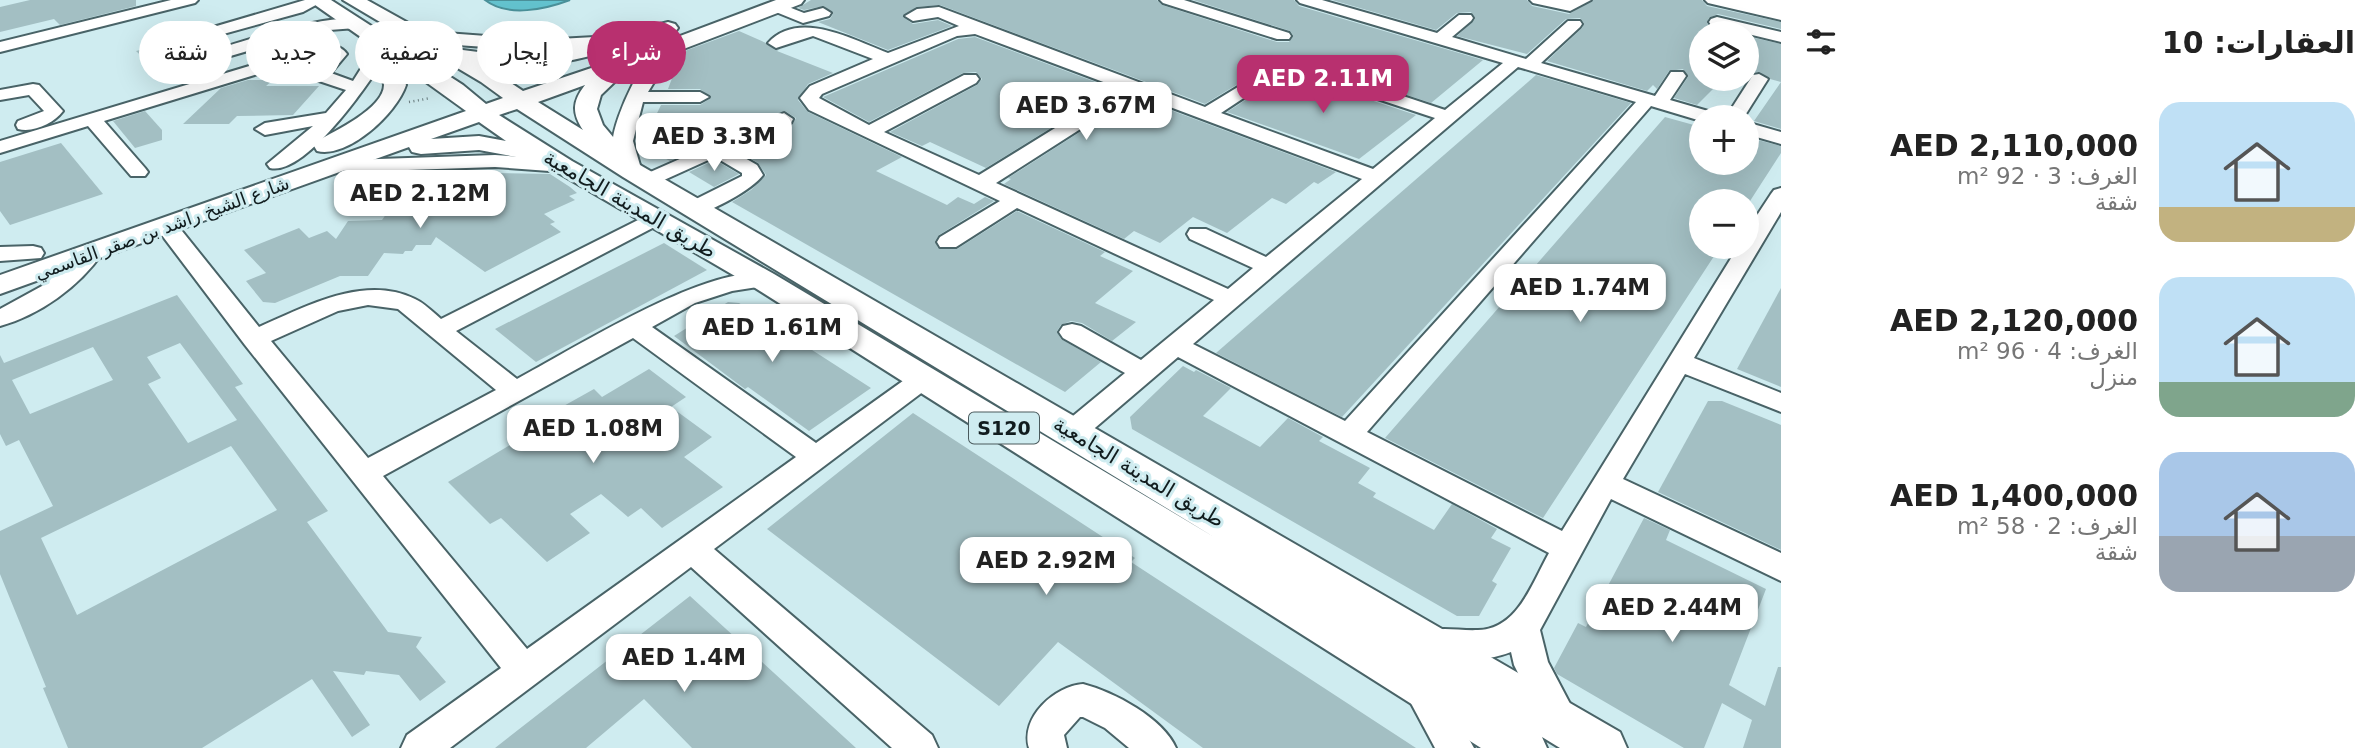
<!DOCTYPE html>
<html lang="ar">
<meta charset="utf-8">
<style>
body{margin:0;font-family:"DejaVu Sans","Noto Naskh Arabic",sans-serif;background:#f2f2f2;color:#222;direction:rtl;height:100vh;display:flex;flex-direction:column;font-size:26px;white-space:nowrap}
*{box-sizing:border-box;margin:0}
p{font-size:23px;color:#767676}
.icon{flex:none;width:38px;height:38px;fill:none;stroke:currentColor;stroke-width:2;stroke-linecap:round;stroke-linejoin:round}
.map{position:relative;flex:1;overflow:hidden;direction:ltr}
.sheet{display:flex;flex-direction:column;background:#fff;width:595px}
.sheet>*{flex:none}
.banner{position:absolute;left:21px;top:21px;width:665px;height:63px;direction:rtl;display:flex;gap:14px}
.buttons{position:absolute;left:1689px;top:21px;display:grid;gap:14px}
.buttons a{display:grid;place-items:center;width:70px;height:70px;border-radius:50%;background:#fff;box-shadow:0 7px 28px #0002;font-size:35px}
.price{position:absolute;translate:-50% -60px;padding:0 16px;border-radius:14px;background:#fff;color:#222;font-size:23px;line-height:46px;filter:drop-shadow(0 2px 4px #0008)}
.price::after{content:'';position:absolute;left:50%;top:42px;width:21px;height:16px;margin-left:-10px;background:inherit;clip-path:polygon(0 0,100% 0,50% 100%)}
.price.current{background:#b8306f;color:#fff}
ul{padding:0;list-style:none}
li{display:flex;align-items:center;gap:21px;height:175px;padding:0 21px}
li span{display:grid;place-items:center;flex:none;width:196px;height:140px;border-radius:21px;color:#555}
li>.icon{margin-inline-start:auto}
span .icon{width:84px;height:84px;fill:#fffc;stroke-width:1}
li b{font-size:30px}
h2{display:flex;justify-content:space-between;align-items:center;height:84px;padding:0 21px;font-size:30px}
.chip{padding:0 24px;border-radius:32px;background:#fff;box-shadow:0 7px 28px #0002;font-size:24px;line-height:63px}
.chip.current{background:#b8306f;color:#fff}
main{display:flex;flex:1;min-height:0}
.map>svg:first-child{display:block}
</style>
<main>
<section class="sheet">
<h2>العقارات: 10<svg class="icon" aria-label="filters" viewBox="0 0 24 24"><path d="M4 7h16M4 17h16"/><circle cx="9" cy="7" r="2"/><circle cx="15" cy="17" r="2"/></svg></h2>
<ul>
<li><span style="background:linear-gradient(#bfe0f5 75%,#c2b280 0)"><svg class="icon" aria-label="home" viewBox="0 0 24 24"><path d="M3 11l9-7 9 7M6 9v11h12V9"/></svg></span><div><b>AED 2,110,000</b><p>الغرف: 3 · 92 m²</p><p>شقة</p></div></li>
<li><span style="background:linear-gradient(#bfe0f5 75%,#7fa58c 0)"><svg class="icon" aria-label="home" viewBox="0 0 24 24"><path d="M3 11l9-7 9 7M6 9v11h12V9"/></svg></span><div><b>AED 2,120,000</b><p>الغرف: 4 · 96 m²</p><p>منزل</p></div></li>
<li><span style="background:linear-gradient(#a9c7e8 60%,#9aa5b1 0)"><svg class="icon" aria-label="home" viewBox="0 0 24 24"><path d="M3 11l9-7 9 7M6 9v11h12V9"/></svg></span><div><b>AED 1,400,000</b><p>الغرف: 2 · 58 m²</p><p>شقة</p></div></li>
</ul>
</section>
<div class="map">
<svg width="1781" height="748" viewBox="0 0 1781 748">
<rect width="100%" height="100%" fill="#cfecf0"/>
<path fill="#63c2ce" stroke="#4a9099" stroke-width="2" d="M485,0H570C546,9 508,18 485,0Z"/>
<g fill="#a3bfc3" fill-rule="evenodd">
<polygon points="30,0 136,0 136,6 60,25 54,19 0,32 0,7"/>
<polygon points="811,0 1157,0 1162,5 1277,42 1289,42 1293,35 1290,31 1193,0 1294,0 1299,6 1483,60 1431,103 1308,62 1279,59 1205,104 940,5 916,7 903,17 913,24 938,20 952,26 888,50 818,22 830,19 833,14 824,6 804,10 798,8"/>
<polygon points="1332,0 1527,0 1532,6 1569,14 1593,0 1702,0 1707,6 1781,22 1781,29 1718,14 1709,18 1707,23 1710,28 1734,33 1701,33 1701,79 1723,79 1697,105 1674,98 1688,77 1683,69 1669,71 1657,89 1653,85 1647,91 1547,61 1582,28 1584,23 1580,18 1566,19 1527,54 1457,36 1475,19 1471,12 1457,13 1436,30"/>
<polygon points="739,31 766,43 775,50 780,49 777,51 833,73 808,84 798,100 808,112 902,157 876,171 947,205 958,197 974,204 985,197 994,201 939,235 935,241 938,248 957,249 1017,211 1105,252 1100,256 1133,271 1095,303 1136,322 1112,341 1082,323 1071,321 1061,325 1057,331 1061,339 1101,362 1065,392 732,202 751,190 766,175 758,163 737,150 792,125 796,118 785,111 670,161 641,146 661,105 700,105 711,98 700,89 668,89 682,52"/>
<polygon points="1746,36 1781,44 1781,129 1754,121 1781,82 1770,79 1760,72 1746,73"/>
<polygon points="975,37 1336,172 1318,184 1314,182 1286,204 1272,198 1227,233 1193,217 1160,243 1134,231 1124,239 1004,184 1011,179 1008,178 1083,130 1086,123 1082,117 1067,118 986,168 930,142 922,146 890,132 977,85 982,79 976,72 963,73 869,122 823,97 958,39"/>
<polygon points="165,44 182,59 153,67 136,51"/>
<polygon points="1284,75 1298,76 1416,115 1359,159 1227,112"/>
<polygon points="1536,75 1631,103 1342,417 1216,353"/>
<polygon points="248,80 273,80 266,86 319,86 293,115 237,116 229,124 183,124 221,88"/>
<polygon points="145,111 162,130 162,140 135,148 113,121"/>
<polygon points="1665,117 1701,127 1701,163 1746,163 1746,137 1781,146 1781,153 1750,201 1701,201 1701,247 1720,247 1543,518 1385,438"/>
<polygon points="61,143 103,194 10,225 0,211 0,162"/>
<polygon points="715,160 739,174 714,187 689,172"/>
<polygon points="491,173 550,174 570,187 577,193 569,196 575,200 544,214 555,222 550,224 561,232 485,272 436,237 431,245 416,245 412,251 405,251 403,254 384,253 368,276 340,276 275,303 263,302 246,281 266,273 244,250 299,228 309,238 327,231 336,239 348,221 382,220 413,175"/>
<polygon points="664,243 707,270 536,362 495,329"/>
<polygon points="1781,288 1781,387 1737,369"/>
<path d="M177,295L243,384L235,387L328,511L307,522L388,632L422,637L416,647L446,682L420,701L399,675L366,671L364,675L333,671L370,725L352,737L312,679L202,748H68L43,688L46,687L0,574V531L53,506L19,440L6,446L0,434V355L4,363ZM180,343L237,420L188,443L148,384L161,378L147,357ZM93,347L113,380L30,414L12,380ZM231,446L277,510L77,615L41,538Z"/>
<polygon points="728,302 739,303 871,388 809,431 748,387 745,389 674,336"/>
<polygon points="1183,366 1194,372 1196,370 1231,388 1203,416 1260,447 1288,418 1323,437 1319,441 1370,468 1358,483 1376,493 1373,497 1434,530 1452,504 1497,529 1491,538 1511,548 1492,581 1497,584 1479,616 1457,616 1132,429 1130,417"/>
<polygon points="649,369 686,397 671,407 712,437 684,457 723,487 662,528 641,508 628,517 601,494 570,514 590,533 547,562 501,518 490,524 448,482 515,442 510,436 594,389 602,397"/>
<polygon points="1708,401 1722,401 1781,425 1781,550 1658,492"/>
<polygon points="913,413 1135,558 1131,562 1416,748 1203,748 1058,642 999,706 767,529"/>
<polygon points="1644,518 1670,530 1666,540 1766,589 1729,685 1765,706 1778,667 1781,667 1781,748 1743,748 1752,720 1722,703 1704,748 1684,748 1557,674 1554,668 1578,623 1586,627"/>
<polygon points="690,596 856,748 692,748 644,699 586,748 495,748"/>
</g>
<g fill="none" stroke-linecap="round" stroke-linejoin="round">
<defs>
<g id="minor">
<polygon points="171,0 198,0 195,3 0,52 0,42"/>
<path d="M305,0H325L303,12L198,41L194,45L202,52H209C235,44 346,6 364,23L356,28L316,31L210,62L192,61L176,45L186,35Z"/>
<polygon points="1160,0 1184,0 1289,33 1291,36 1289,39 1277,39 1163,3"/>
<path d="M1297,0H1322L1437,33L1459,15H1471L1473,18L1471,21L1452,37L1526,59L1568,21H1580L1582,24L1580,27L1541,63L1655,96L1671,72H1683L1686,76L1670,100L1715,113L1717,117H1701V121L1651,106L1367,432L1562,531L1738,247H1746V232L1771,194L1774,190L1781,188V212L1694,358L1781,393V412L1685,374L1623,479L1781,553V581L1611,499L1540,630L1548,662L1577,717L1572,729L1559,734L1546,729L1514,665L1511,652C1485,662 1451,663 1424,654L1419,643L1424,632C1442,626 1459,631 1478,630C1518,629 1532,583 1549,553L1178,357L1082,439L1072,442L1062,439L1058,432L1062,425L1125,373L1063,338L1059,332L1063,326L1072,324L1081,326L1141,360L1214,300L1017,208L956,247H940L937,242L940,237L1000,201L809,110L800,98L810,86L873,59L813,36L776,48L768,43C799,9 853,40 888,53L959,26L938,17L913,21L905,16L917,9L939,7L1205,107L1279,62L1307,64L1445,110L1503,63L1300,3ZM975,34L1362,179L1266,257L1206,229H1190L1187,234L1190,239L1253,268L1228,289L996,183L1082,128L1084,124L1082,120H1068L979,175L884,132L976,83L979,79L976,75H964L869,125L819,98L822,94L957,36ZM1518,67L1636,102L1345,421L1193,344ZM1283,72L1299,73L1435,118L1373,169L1221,113Z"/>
<polygon points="1530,0 1591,0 1570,11 1533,3"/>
<polygon points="1705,0 1734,0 1781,10 1781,20 1708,3"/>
<polygon points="776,2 804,13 823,8 831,13 829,16 803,23 771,10 768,7 771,4"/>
<polygon points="1717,17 1781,32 1781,42 1711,25 1709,22 1711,19"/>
<path d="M419,31L540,40L613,36L621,41C605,58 441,46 413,39L411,36Z"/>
<path d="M385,39L393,44C377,73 307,177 270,168L267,164L313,126L265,135L255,129L265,123L326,113L346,90L316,80L313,76L317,67L328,56L320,55L104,121L145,168L148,172L145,176H131L88,126L0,153V141L319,45C330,46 340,44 347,54L331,73L353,81L379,40Z"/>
<path d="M667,43L675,48L648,92H700L709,97L700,102H643L633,141L642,172L639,176H625C618,167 613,152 613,140C614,119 645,48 667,43Z"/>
<polygon points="1759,74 1768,79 1744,117 1726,117 1753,75"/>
<path d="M33,84L39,85L63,111C54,123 34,133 18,129L16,125L18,121L44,111L29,95L0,100V90Z"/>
<path d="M784,113L793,119L791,123L731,150L757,165L763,175C753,189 704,218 686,214L683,209L686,204L742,176V173L715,157L653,185H639L636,181L639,177Z"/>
<polygon points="1746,122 1781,132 1781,144 1746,134"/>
<polygon points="495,155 563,160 570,162 573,166 570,170 563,172 495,167 350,172 343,170 340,166 343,162 350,160"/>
<path d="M654,212L662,213L665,218L662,223L456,331L517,379C572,350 713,260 771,275L775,280L771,285L732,291L695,303L652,327L816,443L914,373L923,370L932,373L936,379L932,385L714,549L932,735L938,748H892L691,567L450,748H401L407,735L501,668L245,345L155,226L158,221H174L259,327C305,307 364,274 415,299C424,303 433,312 441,319ZM368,305L398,309L496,390L368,458L271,341L338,311ZM633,338L796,457L527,649L383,476Z"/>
<path d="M92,245L100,247L103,252C80,286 40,315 0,326V309L42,286L84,247Z"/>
<polygon points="33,246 41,248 44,253 41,258 0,261 0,247"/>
<polygon points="1423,676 1436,681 1474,748 1435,748 1405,692 1410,681"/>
<path d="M1083,684C1114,692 1163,718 1176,748H1129L1105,728L1083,717H1080L1064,735L1067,748H1029C1020,717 1055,686 1083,684Z"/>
</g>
<g id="major">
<path d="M308,0H331L463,85L486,104L503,98L481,82L343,0H367L455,49L486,53L513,54L565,48L668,22L675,24L678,28L675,32C613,50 549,73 484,65L523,91L624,57L776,0H804L801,4L626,71L601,95L597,109L603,125L624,150L621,154L1620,732L1627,748H1560L1542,737L1547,748H1481L752,286L533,158L527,159L479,150L421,154L412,152L409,147L0,294V275L466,111L398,62L406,85C397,113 348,159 317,151L314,146L317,141C335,131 384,108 384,85C383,76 376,59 375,47ZM585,85C572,102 572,113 583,130L538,102ZM517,109L623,177L1214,537L774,274L572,161L499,115ZM479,122L506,141L479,136L431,139Z"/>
<polygon points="1717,0 1753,0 1781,6 1781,18 1720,4"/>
</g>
<polygon id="highway" points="1742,0 1781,0 1781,14 1745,5"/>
</defs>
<use href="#minor" stroke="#496367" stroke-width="4"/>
<use href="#major" stroke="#496367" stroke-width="4"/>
<use href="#highway" stroke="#496367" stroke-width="4"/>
<polyline stroke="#697c7f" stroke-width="2.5" stroke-dasharray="1 3.5" stroke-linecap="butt" points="409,102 431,98"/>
<use href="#minor" fill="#fff" fill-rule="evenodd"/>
<use href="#major" fill="#fff" fill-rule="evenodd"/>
<use href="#highway" fill="#fff" fill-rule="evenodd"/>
</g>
<g text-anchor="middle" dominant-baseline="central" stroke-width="6" stroke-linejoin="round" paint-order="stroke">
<g font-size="18" fill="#111c1e" stroke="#cfecf0">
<text transform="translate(162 228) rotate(-20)">شارع الشيخ راشد بن صقر القاسمي</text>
</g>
<rect fill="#cfecf0" stroke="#4a5a5d" stroke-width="2" x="969" y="412.5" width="70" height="31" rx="5"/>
<g font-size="19" font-weight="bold" fill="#111c1e">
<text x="1004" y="428">S120</text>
</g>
<g font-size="21" fill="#111c1e" stroke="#cfecf0">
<text transform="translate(630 204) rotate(30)">طريق المدينة الجامعية</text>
<text transform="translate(1139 472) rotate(31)">طريق المدينة الجامعية</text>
</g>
</g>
</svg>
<div class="buttons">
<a><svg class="icon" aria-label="layers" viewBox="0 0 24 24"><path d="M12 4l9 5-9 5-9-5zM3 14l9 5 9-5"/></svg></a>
<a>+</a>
<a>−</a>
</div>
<b class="price current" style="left:1323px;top:115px">AED 2.11M</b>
<b class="price" style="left:1086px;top:142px">AED 3.67M</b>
<b class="price" style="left:714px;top:173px">AED 3.3M</b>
<b class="price" style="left:420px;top:230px">AED 2.12M</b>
<b class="price" style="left:1580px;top:324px">AED 1.74M</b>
<b class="price" style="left:772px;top:364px">AED 1.61M</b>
<b class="price" style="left:593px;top:465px">AED 1.08M</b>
<b class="price" style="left:1046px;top:597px">AED 2.92M</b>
<b class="price" style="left:1672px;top:644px">AED 2.44M</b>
<b class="price" style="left:684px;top:694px">AED 1.4M</b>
<div class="banner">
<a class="chip current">شراء</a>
<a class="chip">إيجار</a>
<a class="chip">تصفية</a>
<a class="chip">جديد</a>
<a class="chip">شقة</a>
</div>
</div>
</main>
